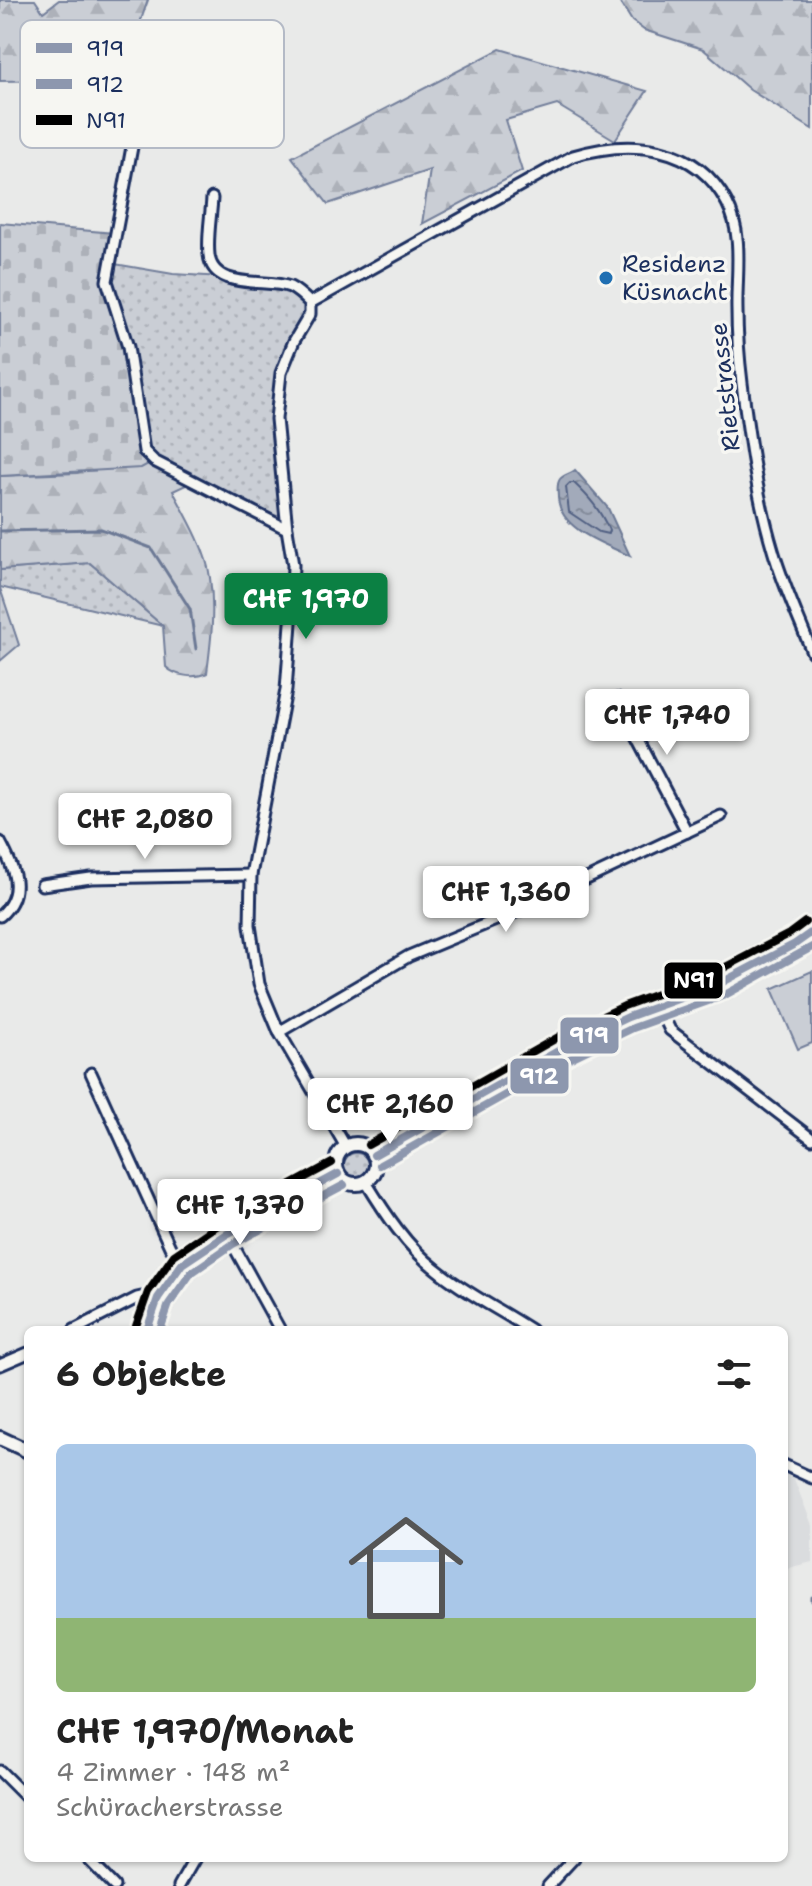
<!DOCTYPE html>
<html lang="de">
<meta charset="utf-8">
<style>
body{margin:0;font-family:"Shantell Sans",sans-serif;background:#f2f2f2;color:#222;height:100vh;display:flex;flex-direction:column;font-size:30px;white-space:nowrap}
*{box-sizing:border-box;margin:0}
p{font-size:26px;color:#767676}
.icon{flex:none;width:44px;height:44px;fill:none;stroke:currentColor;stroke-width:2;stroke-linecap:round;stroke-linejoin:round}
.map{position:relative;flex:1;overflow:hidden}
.drawer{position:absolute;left:24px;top:1326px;width:764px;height:536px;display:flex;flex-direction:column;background:#fff;border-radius:12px;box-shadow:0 2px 6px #0004}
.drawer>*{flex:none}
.price{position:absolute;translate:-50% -68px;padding:0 18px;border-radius:8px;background:#fff;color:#222;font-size:26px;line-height:52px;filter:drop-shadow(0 2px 4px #0008)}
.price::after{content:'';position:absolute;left:50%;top:48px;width:24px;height:18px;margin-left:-12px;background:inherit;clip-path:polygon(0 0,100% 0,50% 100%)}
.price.active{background:#0b8043;color:#fff}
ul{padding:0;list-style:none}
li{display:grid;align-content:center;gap:16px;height:424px;padding:0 32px}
li span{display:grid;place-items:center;height:248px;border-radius:12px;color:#555}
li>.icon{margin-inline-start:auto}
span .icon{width:144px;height:144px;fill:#fffc;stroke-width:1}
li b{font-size:34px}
h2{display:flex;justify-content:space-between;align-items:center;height:96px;padding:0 32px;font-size:34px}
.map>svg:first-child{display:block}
</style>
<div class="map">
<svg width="812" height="1886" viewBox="0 0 812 1886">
<defs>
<pattern id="grass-dots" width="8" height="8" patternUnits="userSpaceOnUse" patternTransform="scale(2)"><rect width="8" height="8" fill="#caced5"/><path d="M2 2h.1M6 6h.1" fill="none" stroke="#adb1b9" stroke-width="1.8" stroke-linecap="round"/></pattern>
<pattern id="forest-firs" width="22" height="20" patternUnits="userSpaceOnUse" patternTransform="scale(2)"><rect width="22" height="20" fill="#caced5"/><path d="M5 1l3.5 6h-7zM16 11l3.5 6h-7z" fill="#adb1b9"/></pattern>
<pattern id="cemetery-stones" width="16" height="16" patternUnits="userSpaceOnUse" patternTransform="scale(2)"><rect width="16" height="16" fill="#caced5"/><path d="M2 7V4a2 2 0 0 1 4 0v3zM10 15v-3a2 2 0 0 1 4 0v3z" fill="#adb1b9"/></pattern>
<pattern id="water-ripples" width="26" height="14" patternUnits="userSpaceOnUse" patternTransform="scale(2)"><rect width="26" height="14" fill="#a2aaba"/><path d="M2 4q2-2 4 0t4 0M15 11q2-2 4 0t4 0" fill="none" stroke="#838b9a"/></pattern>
</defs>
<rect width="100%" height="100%" fill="#e9eae9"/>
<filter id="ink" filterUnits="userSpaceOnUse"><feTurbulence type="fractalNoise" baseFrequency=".0125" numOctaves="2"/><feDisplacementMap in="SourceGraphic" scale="16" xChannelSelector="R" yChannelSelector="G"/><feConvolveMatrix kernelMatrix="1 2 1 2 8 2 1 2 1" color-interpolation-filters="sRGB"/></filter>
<g filter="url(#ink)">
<polygon fill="#dadcde" points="784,1474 794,1479 812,1525 812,1562 784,1569"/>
<g fill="url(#grass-dots)" stroke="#727e9a" stroke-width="2">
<polygon points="109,263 173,274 223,277 290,287 310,303 281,373 276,419 287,529 144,451 110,296"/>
<polygon points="90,563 163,626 0,587 0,570"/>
<polygon points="0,588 19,645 0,661"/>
<path d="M812,941V944C770,974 725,994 677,1012L684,1006L759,973Z"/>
<path d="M628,1027L629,1030L573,1055L482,1106C517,1075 584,1045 628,1027Z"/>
<circle cx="356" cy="1165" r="12"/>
</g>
<g fill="url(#forest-firs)" stroke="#727e9a" stroke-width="2">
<polygon points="0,0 35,0 43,12 59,0 148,0 135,37 133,79 0,81"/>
<polygon points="619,0 812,0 812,129 750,90 703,49 644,30 632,21"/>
<polygon points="500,49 647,91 615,140 557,105 506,120 522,171 422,224 430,170 328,204 292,157"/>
<path d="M144,451L184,475L186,485L173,491C186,515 207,551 210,578C215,610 211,642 207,673C195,679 175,676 166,667L163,626L90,563L0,570V476L77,473Z"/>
</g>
<polygon fill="url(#cemetery-stones)" stroke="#727e9a" stroke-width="2" points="0,223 114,233 107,281 128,347 141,444 154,461 141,468 0,476"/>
<polygon fill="#caced5" stroke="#727e9a" stroke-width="2" points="812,971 812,1043 798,1049 772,989"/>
<path fill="url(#water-ripples)" stroke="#6c7995" stroke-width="2" d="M575,470L608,508L630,556C605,544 560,530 558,498C558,492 556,484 560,479C563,475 572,473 575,470Z"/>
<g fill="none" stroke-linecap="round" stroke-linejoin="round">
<path stroke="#516083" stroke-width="2" d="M574,483C590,498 600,510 609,530L608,534L599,532L569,512L566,487L570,483Z"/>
<g stroke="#6c7995" stroke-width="3">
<polyline points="0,531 101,529 151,548 190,609 196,649"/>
<polyline points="812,1597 812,1601"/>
</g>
<defs>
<g id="street">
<polyline points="132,147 107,281 128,347 144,451 154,461 287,529"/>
<path d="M212,198C211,217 207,237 209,255C213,291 266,278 290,287C298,291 304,297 310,303V314L294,341L281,373L276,419L287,529L293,565L291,623L286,690L251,875L250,925L259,984L279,1032L346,1147"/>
<path d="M310,303L573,156C629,139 696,143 727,203C744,235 736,275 737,310C737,334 739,359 742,383C749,439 757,496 773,550C783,585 799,619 812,652"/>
<polyline points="617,699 687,832"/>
<path d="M0,842C14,868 26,893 0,916"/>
<polyline points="42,885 91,878 251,875"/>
<polyline points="659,1007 670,1030 812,1139"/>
<polyline points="279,1032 409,956 525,908 721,816"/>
<polyline points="91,1073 170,1247 182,1264"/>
<path d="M366,1182C385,1213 407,1247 436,1269C465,1293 499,1309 531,1330"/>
<polyline points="227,1234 280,1330"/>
<polyline points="74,1330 137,1298 146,1296 158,1298"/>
<polyline points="0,1365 28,1353"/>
<polyline points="784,1465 812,1478"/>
<polyline points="0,1771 28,1799"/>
<polyline points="87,1858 114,1886"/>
<polyline points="179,1886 195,1858"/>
<polyline points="548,1886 574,1858"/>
</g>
<g id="secondary">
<circle cx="356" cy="1164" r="20"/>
<polyline points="374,1155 567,1046 628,1017 719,984 795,944 812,932"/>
<polyline points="147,1330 158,1298 182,1264 227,1234 338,1174"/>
<polyline points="0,1438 28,1451"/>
</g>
</defs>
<use href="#street" stroke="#1b2f5e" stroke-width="15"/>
<use href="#secondary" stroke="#1b2f5e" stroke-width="18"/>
<use href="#street" stroke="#f6f6f2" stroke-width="9"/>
<use href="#secondary" stroke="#f6f6f2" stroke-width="12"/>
<defs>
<g id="bus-1">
<polyline points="374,1155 567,1046 628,1017 719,984 795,944 812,932"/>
<polyline points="147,1330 158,1298 182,1264 227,1234 338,1174"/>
</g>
<g id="bus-2">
<polyline points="380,1165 573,1057 633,1028 725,995 812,947"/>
<polyline points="160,1330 169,1304 191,1273 233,1244 344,1185"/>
</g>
<g id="bus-3">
<polyline points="368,1145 562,1035 624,1006 714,973 789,934 805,922"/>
<polyline points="136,1326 148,1292 174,1255 221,1223 332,1163"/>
</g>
</defs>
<use href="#bus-1" stroke="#f6f6f2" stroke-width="14"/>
<use href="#bus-2" stroke="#f6f6f2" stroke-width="14"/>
<use href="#bus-3" stroke="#f6f6f2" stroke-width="14"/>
<use href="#bus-1" stroke="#8d97ae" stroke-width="8"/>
<use href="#bus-2" stroke="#8d97ae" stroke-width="8"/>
<use href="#bus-3" stroke="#000" stroke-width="8"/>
</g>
</g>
<circle fill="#1f6fb2" stroke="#f6f6f2" stroke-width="3" cx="606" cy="278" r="8"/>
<g text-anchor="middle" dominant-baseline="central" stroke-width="7" stroke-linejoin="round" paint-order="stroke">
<g font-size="24" fill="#1b2f5e" stroke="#f6f6f2" text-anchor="start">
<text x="622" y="264">Residenz<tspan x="622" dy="28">Küsnacht</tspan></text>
</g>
<g font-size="24" fill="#1b2f5e" stroke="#f6f6f2">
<text transform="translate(725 387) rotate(-96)">Rietstrasse</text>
</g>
</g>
<rect x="20" y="20" width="264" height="128" rx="12" fill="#f6f6f2" stroke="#b4bac6" stroke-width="2"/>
<rect x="36" y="43" width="36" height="10" fill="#8d97ae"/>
<rect x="36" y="79" width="36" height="10" fill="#8d97ae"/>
<rect x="36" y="115" width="36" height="10" fill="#000"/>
<g font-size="22" fill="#1b2f5e">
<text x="86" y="56">919</text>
<text x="86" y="92">912</text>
<text x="86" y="128">N91</text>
</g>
<g stroke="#f6f6f2" stroke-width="3">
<rect x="663" y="961" width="61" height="39" rx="8" fill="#000"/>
<rect x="559" y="1016" width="61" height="39" rx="8" fill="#8d97ae"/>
<rect x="509" y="1057" width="61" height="38" rx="8" fill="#8d97ae"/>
</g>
<g font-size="22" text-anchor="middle" font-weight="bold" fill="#fff">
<text x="694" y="988">N91</text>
<text x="589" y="1043">919</text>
<text x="539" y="1084">912</text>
</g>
</svg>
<b class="price active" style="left:306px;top:641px">CHF 1,970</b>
<b class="price" style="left:667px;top:757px">CHF 1,740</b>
<b class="price" style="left:145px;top:861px">CHF 2,080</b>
<b class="price" style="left:506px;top:934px">CHF 1,360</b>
<b class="price" style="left:390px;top:1146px">CHF 2,160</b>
<b class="price" style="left:240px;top:1247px">CHF 1,370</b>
<section class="drawer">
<h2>6 Objekte<svg class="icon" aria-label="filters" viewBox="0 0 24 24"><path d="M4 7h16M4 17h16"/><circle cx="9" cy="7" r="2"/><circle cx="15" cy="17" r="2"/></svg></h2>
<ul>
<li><span style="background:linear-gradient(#a9c7e8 70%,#8fb573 0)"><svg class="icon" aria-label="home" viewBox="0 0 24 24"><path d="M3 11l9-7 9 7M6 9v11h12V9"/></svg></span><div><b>CHF 1,970/Monat</b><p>4 Zimmer · 148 m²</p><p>Schüracherstrasse</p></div></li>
</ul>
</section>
</div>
